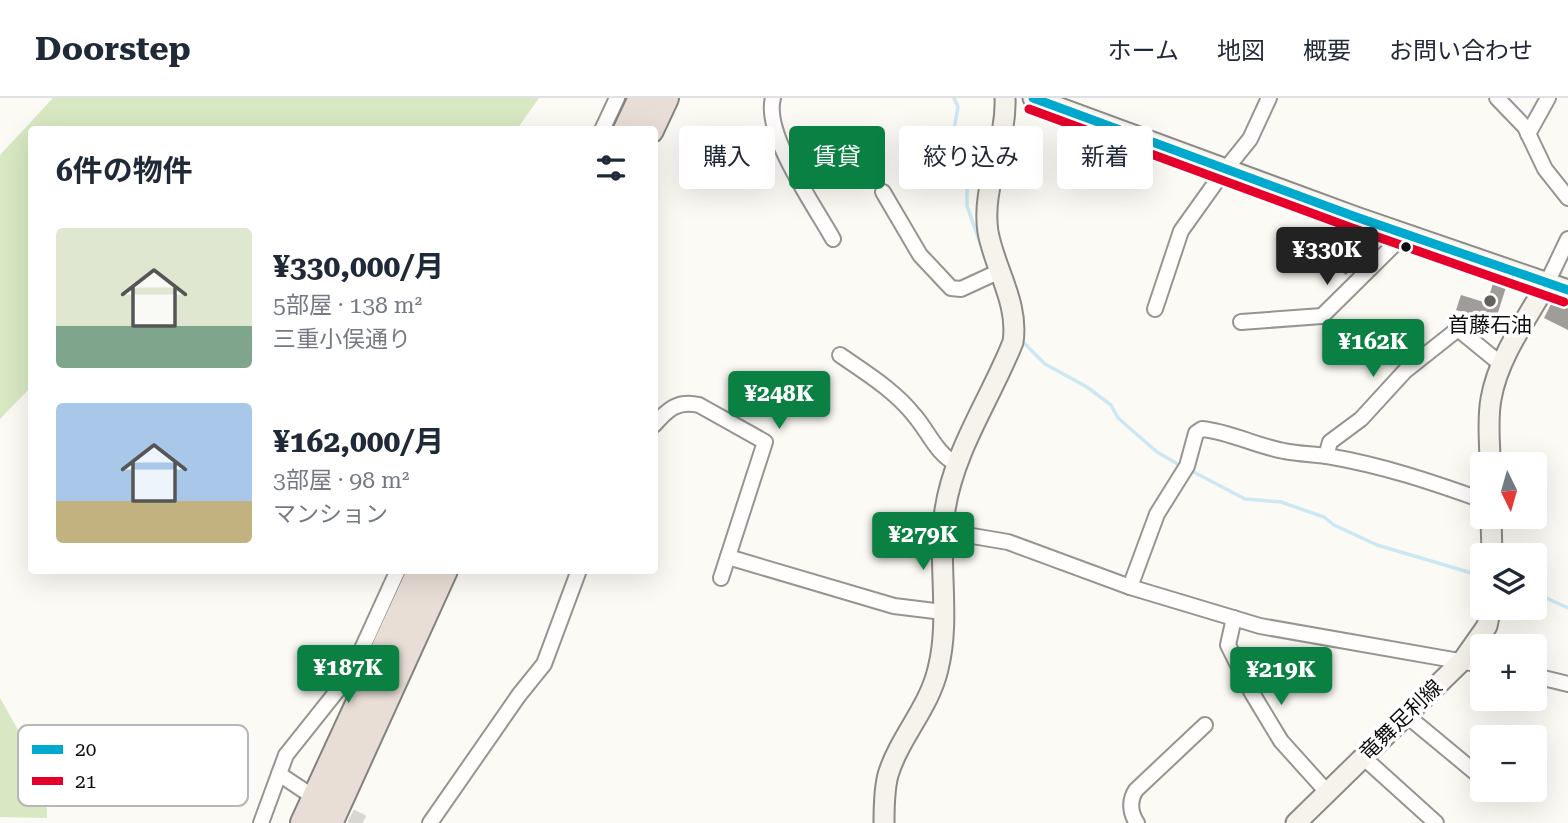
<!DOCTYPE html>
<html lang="ja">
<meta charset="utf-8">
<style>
body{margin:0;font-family:"Roboto Serif","Noto Sans JP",serif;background:#f6f6f7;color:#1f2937;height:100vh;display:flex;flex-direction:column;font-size:26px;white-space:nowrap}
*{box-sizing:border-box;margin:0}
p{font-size:23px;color:#747a83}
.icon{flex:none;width:38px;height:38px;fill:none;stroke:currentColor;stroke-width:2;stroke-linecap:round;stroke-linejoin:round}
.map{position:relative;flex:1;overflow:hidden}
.side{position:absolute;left:28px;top:28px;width:630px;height:448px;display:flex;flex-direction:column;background:#fff;border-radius:7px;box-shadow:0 7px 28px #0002}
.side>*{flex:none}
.banner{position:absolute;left:679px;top:28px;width:665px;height:63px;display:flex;gap:14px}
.needle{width:46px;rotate:175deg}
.fabs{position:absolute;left:1470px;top:354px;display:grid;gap:14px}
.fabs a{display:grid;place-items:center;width:77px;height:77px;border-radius:7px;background:#fff;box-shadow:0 7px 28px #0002;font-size:35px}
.price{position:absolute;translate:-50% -60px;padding:0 16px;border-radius:7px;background:#0b8043;color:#fff;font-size:23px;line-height:46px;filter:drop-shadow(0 2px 4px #0008)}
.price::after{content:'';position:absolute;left:50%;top:42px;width:21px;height:16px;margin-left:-10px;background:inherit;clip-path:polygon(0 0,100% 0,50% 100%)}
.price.current{background:#222;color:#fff}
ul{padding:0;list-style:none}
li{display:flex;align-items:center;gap:21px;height:175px;padding:0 28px}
li span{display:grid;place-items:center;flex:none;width:196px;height:140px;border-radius:7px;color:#555}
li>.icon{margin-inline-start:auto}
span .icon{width:84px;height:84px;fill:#fffc;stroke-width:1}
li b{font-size:30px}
h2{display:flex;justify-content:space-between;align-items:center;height:84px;padding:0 28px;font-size:30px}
.tag{padding:0 24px;border-radius:7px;background:#fff;box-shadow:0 7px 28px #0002;font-size:24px;line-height:63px}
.tag.current{background:#0b8043;color:#fff}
header{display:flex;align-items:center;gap:42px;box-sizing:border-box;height:98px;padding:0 35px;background:#fff;border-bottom:2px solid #e0e1e3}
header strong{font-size:33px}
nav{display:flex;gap:38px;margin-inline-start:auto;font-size:24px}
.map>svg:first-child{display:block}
</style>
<header>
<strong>Doorstep</strong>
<nav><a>ホーム</a><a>地図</a><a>概要</a><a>お問い合わせ</a></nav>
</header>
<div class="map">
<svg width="1568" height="725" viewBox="0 0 1568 725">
<rect width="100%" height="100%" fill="#fcfaf4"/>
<g fill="#d8e8c2">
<polygon points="53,0 539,0 517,31 32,32 31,289 0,321 0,57"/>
<polygon points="0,600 46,681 47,720 0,719"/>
</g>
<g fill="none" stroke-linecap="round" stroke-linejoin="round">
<g stroke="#cce8f5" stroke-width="3.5">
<polyline points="954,0 958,9 951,48 956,66 967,83 967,108 990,173"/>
<polyline points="1021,242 1045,266 1087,289 1111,307 1118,320 1157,354 1181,368"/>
<polyline points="1188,371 1245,401 1281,404 1324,419 1334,427 1377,447 1482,478"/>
<polyline points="1535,495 1568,510"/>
</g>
</g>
<g fill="#9f9c99">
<polygon points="1331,143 1360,162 1346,177 1317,157"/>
<polygon points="1494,182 1507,186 1495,224 1456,212 1461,197 1487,205"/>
<polygon points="1554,200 1568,207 1568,232 1544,220"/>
</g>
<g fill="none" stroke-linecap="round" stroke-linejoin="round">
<polyline stroke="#d8d7d2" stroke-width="14" stroke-dasharray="14 7" stroke-linecap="butt" points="332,708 365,725"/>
<defs>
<g id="street">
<path d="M773,0C763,36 815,108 833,141"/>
<polyline points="1497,0 1525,29 1545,71 1568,100"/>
<polyline points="602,32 617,0"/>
<polyline points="1528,36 1548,0"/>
<polyline points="883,94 920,157 951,190 961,191 1000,173"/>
<polyline points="1547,185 1568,141"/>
<polyline points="1155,211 1181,133 1221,77 1250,41 1269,0"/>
<polyline points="1241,224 1322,218 1405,136"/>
<path d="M840,257C866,275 894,292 914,317C929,334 936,356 957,366"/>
<path d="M654,327C668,311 678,302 699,307L765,344L721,480"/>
<polyline points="1326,358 1330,344 1361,321 1405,273 1458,231 1502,267"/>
<polyline points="943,433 1008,444 1130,489 1260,528 1482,567"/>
<polyline points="728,459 894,508 943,514"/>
<path d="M1130,489L1157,416L1187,368L1196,335L1202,331C1231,334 1256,348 1284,353C1298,356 1313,356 1327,358C1381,367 1432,384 1482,402"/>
<polyline points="1234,520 1228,547 1252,595 1281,643 1327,694"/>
<polyline points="1535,578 1568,586"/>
<polyline points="1406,617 1482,680"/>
<polyline points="1363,659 1436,725"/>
<polyline points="279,676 306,694"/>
<polyline points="1496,691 1497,692"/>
<polyline points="261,725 286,657 337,593 361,553 398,472"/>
<polyline points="430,725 519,597 544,566 579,472"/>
<path d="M1137,725C1130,715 1129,702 1136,692L1205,627"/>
</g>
<g id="secondary">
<polyline points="1033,0 1356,119 1568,192"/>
<path d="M1490,366C1490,345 1487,322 1491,301C1498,259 1527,221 1547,185"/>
<polyline points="1491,418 1492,457"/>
<path d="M884,725C884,710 884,692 888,677C899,640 929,610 938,571C951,520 937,464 945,412C954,352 991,300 1013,244C1019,205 995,172 988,134C981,89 1007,45 1005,0"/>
<polyline points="1296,725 1463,562 1487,528 1491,509"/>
</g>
<g id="highway">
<polyline points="627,32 642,0"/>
<polyline points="650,32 665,0"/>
<polyline points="304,725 421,472"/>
<polyline points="329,725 444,472"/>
</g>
</defs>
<use href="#street" stroke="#969592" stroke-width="18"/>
<use href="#secondary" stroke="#8c8b89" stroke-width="23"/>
<use href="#highway" stroke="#83827f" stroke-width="30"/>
<use href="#street" stroke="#fffefd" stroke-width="14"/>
<use href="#secondary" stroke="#f5f3eb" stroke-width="19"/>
<use href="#highway" stroke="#e9ded6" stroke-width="26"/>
<defs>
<polyline id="bus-1" points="1033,0 1356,119 1568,192"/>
<polyline id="bus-2" points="1029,11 1352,130 1564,204"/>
</defs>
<use href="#bus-1" stroke="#fff" stroke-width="14"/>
<use href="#bus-2" stroke="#fff" stroke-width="14"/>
<use href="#bus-1" stroke="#00a9ce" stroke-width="9"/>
<use href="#bus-2" stroke="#e4002b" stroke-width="9"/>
</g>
<circle fill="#0f0f0f" stroke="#fff" stroke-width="2.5" cx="1406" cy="149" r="6"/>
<circle fill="#62615f" stroke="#fff" stroke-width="2.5" cx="1490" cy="203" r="7"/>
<g text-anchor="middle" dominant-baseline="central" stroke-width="7" stroke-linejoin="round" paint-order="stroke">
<g font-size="21" fill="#0f0f0f" stroke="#fff">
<text x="1490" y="227">首藤石油</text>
</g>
<g font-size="21" fill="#0f0f0f" stroke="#fff">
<text transform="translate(1401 622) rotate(-44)">竜舞足利線</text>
</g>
</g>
<rect x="18" y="627" width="230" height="81" rx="10" fill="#fff" stroke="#b7b7b7" stroke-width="2"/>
<rect x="32" y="647" width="31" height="9" fill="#00a9ce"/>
<rect x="32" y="679" width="31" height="8" fill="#e4002b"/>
<g font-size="19" fill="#0f0f0f">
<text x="75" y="658">20</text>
<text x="75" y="690">21</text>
</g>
</svg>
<div class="fabs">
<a><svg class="needle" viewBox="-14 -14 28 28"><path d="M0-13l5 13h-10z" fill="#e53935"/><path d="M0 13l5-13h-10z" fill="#747a83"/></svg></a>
<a><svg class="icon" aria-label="layers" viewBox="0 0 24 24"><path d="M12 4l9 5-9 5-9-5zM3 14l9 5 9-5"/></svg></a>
<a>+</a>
<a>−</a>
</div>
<b class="price current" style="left:1327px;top:189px">¥330K</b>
<b class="price" style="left:1373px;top:281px">¥162K</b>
<b class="price" style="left:779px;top:333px">¥248K</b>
<b class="price" style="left:923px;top:474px">¥279K</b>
<b class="price" style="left:348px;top:607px">¥187K</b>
<b class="price" style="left:1281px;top:609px">¥219K</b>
<div class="banner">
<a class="tag">購入</a>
<a class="tag current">賃貸</a>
<a class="tag">絞り込み</a>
<a class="tag">新着</a>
</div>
<section class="side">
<h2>6件の物件<svg class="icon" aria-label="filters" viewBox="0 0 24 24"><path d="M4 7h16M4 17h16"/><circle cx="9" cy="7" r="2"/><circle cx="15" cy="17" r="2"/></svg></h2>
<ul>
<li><span style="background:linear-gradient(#dfe7d0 70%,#7fa58c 0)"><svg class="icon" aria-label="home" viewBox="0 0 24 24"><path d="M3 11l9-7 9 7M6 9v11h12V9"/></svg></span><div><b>¥330,000/月</b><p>5部屋 · 138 m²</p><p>三重小俣通り</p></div></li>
<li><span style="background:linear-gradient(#a9c7e8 70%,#c2b280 0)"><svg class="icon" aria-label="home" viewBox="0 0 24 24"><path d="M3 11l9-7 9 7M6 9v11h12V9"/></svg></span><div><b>¥162,000/月</b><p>3部屋 · 98 m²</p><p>マンション</p></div></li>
</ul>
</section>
</div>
